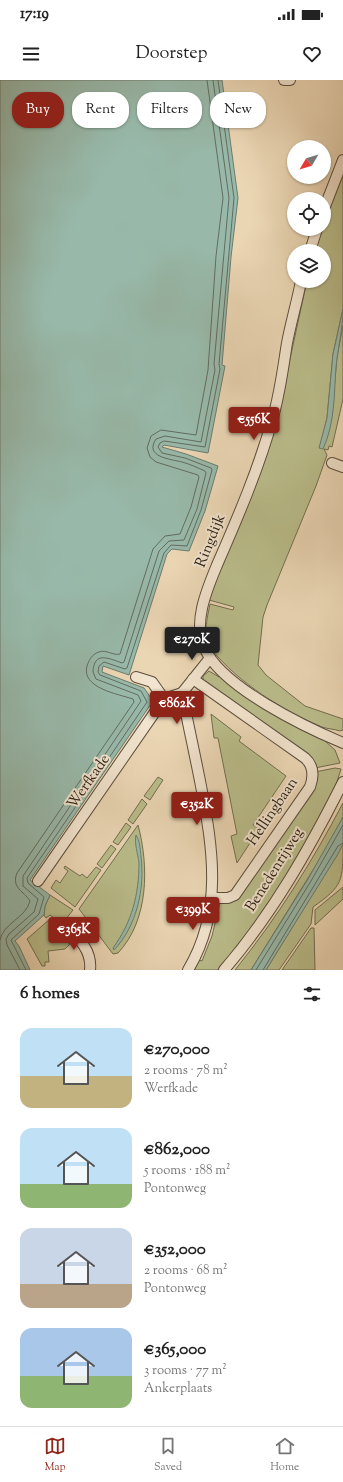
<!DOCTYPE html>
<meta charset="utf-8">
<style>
body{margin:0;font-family:"Sorts Mill Goudy",serif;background:#f6f6f6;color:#222;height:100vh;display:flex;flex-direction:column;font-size:15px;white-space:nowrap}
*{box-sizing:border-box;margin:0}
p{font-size:13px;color:#767676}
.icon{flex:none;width:22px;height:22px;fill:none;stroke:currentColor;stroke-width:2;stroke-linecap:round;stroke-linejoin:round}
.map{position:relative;height:890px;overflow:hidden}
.panel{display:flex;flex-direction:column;background:#fff;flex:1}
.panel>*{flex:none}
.banner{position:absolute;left:12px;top:12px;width:319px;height:36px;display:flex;gap:8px}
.needle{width:26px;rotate:232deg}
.buttons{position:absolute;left:287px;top:60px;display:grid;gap:8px}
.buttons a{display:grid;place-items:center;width:44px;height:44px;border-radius:50%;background:#fff;box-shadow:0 1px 3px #0004;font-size:20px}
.price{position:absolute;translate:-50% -34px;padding:0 9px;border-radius:4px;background:#8f2418;color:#fff;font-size:13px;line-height:26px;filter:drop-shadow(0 1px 2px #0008)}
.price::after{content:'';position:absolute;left:50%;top:24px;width:12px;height:9px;margin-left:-6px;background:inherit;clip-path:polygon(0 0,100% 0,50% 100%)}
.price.selected{background:#222;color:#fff}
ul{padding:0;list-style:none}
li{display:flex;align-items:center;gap:12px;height:100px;padding:0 20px}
li span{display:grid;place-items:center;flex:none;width:112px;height:80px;border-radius:12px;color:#555}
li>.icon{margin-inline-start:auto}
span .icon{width:48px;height:48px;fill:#fffc;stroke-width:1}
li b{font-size:17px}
h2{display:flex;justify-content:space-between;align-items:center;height:48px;padding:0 20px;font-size:17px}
.chip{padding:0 14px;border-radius:16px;background:#fff;box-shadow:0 1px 3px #0004;font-size:14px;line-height:36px}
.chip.selected{background:#8f2418;color:#fff}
.status{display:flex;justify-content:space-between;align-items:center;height:28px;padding:0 20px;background:#fff;direction:ltr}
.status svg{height:11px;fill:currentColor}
header{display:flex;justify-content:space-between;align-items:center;height:52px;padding:0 20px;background:#fff;font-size:18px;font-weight:600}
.tab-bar{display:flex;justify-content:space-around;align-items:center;height:56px;border-top:1px solid #e0e0e0;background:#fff;font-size:11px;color:#767676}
.tab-bar a{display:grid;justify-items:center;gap:2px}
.tab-bar .selected{color:#8f2418}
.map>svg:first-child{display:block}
</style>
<div class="status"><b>17:19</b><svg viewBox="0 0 49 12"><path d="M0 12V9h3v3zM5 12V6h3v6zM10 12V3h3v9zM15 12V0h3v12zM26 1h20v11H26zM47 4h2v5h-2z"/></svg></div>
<header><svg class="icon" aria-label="menu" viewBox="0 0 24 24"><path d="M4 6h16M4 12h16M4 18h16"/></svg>Doorstep<svg class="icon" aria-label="heart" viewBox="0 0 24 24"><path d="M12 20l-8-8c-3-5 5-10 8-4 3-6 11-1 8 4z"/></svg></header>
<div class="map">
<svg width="343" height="890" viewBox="0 0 343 890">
<rect width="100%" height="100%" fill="#ebd6b4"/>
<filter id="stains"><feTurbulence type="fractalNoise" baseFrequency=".005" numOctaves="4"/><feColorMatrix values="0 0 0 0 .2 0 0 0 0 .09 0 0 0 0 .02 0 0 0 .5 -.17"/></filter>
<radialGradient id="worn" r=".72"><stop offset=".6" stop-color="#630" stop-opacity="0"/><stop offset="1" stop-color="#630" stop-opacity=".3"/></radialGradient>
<g fill="#babd8b" stroke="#726e51">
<path d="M343,96V229L333,274L327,338L320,367L323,368L331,342L337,277L343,245V319L332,367L329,366L328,370L324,369L327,375L316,406L267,525L263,537L258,585L266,595L305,626L343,639V650L340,651C334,649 328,649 322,647C284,632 238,602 212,570C202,555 207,540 210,524L233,530L234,527L209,520L279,329L307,201H324V171H315L322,149H324L329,129Z"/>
<polygon points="209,591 219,597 221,595 324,660 335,670 340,683 315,688 203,602 203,596"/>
<polygon points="211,634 241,657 239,661 286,696 253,745 259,749 237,783 231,756 237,754 218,658 214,658"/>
<path d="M335,688L341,689C332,722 313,752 295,781C272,819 247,856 218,890H191L196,879L202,881L212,856L220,822L228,821L315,692Z"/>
<polygon points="158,697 163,700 150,720 144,716"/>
<polygon points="142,719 147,724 133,744 128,740"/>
<path d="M343,723V737L331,761L251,890H235C277,838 312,782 343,723Z"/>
<polygon points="126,743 131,747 118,765 113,762"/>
<path d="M138,745C149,786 149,840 118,873L113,874L79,829Z"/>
<path d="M343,764C343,801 343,806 313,827L311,844L279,890H266Z"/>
<polygon points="111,765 116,769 102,788 97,784"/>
<polygon points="65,786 80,796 82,794 87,798 96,787 101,790 75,827 51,808 56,800 60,803 68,791 64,788"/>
<polygon points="343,807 343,819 315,845 315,830"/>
<polygon points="50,815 73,830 62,844 50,835 46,838 44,835 45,826"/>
<polygon points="50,839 64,849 59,855 70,864 65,869 48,871 49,882 45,882 45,886 42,886 27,859"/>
<polygon points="311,848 314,848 315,890 282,890"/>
</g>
<g fill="#98b9aa" stroke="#6c7c6f">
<polygon points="0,0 222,0 238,118 231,177 222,285 225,286 208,373 164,365 162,367 186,374 218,386 205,431 189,471 172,469 167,474 129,595 103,586 102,592 144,608 153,621 30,800 50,815 45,826 44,835 15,861 19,866 30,890 0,890"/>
<path d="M343,229C343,249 338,267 336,287C334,315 335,343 323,369L319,368L327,338L333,274Z"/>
<polygon points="343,737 343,764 338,774 266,890 251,890 308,799"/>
<path d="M136,755C140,761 140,769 141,776C145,808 137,846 114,870L113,868C132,842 139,814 139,783C138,774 134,763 136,755Z"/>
</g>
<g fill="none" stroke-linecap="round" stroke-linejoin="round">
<g stroke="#626c60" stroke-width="1">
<path d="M0,860C3,843 26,838 30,821C24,811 11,808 17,793L134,622L133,619C118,614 81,608 87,586C89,580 92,574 99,572C106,569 113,576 120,574L153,469L165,456L180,454L191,427L199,397L198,395L156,382L150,377L147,368L151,356L161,350L196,355L208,290L216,176L223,118L207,0"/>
<path d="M20,890L7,865L6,859L9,854L34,832L38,819L23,806V796L141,621L138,615L96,599L93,592C94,571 108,578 122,583L124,582L159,471L169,461L184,460L197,429L206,393L205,391C198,388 190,384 182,382C170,379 144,377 156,359L165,356L201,362L215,290L214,284L229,118L213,0"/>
<polyline points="26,890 11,860 39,834 44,817 28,803 27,798 147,622 141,611 100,595 98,592 99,586 104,582 125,589 127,588 164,473 171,465 187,466 201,430 212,390 211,388 185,378 162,373 158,367 160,363 164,361 205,367 220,289 219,284 234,118 218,0"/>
<polyline points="256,890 311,801 343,745"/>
<polyline points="263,890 338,766 343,763"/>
</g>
<defs>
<g id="minor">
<polyline points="284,0 290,0"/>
<polyline points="324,129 343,80"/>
<polyline points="310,171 317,149"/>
<path d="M301,201C297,222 291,242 287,263C283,288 280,313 273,337C259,388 238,437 217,485C207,509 192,544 205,569C222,607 305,647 343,663"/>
<polyline points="332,383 343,387"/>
<polyline points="136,597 152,602 164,619"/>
<path d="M193,599L305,678C314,686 314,696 310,707L235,815L228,818H212"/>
<polyline points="38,801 164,619 182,613"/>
<path d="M66,848C80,858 92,872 90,890"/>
<path d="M188,890C223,832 213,769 201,706C195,675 188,644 182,613L210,578"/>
<path d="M224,890C273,833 310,768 343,702"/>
</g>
</defs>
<use href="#minor" stroke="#5b4e3e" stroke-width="12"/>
<use href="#minor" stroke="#f2e4ce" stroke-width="10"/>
</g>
<g text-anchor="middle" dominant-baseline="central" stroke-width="4" stroke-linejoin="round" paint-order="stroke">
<g font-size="15" fill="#2b2017" stroke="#f2e4ce">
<text transform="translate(211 461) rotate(-68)">Ringdijk</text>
<text transform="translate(89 702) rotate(-55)">Werfkade</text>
<text transform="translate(273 732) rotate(-56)">Hellingbaan</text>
<text transform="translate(275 790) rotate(-58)">Benedenrijweg</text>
</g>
</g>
<rect width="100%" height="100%" filter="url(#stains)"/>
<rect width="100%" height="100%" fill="url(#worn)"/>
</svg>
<div class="buttons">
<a><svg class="needle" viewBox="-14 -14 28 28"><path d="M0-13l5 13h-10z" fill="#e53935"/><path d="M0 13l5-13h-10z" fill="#767676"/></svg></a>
<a><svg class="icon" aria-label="locate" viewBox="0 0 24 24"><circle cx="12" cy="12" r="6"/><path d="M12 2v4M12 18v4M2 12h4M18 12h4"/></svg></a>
<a><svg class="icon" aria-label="layers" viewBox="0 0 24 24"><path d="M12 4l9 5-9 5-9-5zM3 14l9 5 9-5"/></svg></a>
</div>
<b class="price" style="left:254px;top:361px">€556K</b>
<b class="price selected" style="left:192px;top:581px">€270K</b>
<b class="price" style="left:177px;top:645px">€862K</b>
<b class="price" style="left:197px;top:746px">€352K</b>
<b class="price" style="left:193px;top:851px">€399K</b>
<b class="price" style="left:74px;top:871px">€365K</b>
<div class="banner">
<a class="chip selected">Buy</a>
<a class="chip">Rent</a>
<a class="chip">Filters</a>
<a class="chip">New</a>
</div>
</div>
<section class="panel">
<h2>6 homes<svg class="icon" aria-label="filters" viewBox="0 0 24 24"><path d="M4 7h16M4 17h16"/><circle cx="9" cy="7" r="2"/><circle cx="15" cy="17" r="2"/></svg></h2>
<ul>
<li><span style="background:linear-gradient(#bfe0f5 60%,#c2b280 0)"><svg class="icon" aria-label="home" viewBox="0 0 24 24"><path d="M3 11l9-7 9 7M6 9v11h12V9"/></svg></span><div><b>€270,000</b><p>2 rooms · 78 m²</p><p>Werfkade</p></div></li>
<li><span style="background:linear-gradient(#bfe0f5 70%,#8fb573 0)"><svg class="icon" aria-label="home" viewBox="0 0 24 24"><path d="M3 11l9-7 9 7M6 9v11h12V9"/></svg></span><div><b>€862,000</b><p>5 rooms · 188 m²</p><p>Pontonweg</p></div></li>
<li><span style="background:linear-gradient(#c9d6e8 70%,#b9a48a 0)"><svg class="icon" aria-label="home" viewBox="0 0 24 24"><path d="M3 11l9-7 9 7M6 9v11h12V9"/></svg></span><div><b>€352,000</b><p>2 rooms · 68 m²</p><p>Pontonweg</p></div></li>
<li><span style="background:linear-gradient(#a9c7e8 60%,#8fb573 0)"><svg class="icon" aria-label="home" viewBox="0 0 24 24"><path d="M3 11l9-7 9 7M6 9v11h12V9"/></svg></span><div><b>€365,000</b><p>3 rooms · 77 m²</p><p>Ankerplaats</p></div></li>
</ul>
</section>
<nav class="tab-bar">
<a class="selected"><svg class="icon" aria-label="map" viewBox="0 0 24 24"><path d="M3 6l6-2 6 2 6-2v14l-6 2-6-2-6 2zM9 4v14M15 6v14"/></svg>Map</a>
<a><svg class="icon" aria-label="saved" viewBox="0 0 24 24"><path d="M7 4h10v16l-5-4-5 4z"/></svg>Saved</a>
<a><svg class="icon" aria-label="home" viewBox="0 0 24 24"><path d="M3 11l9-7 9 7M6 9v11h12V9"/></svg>Home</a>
</nav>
